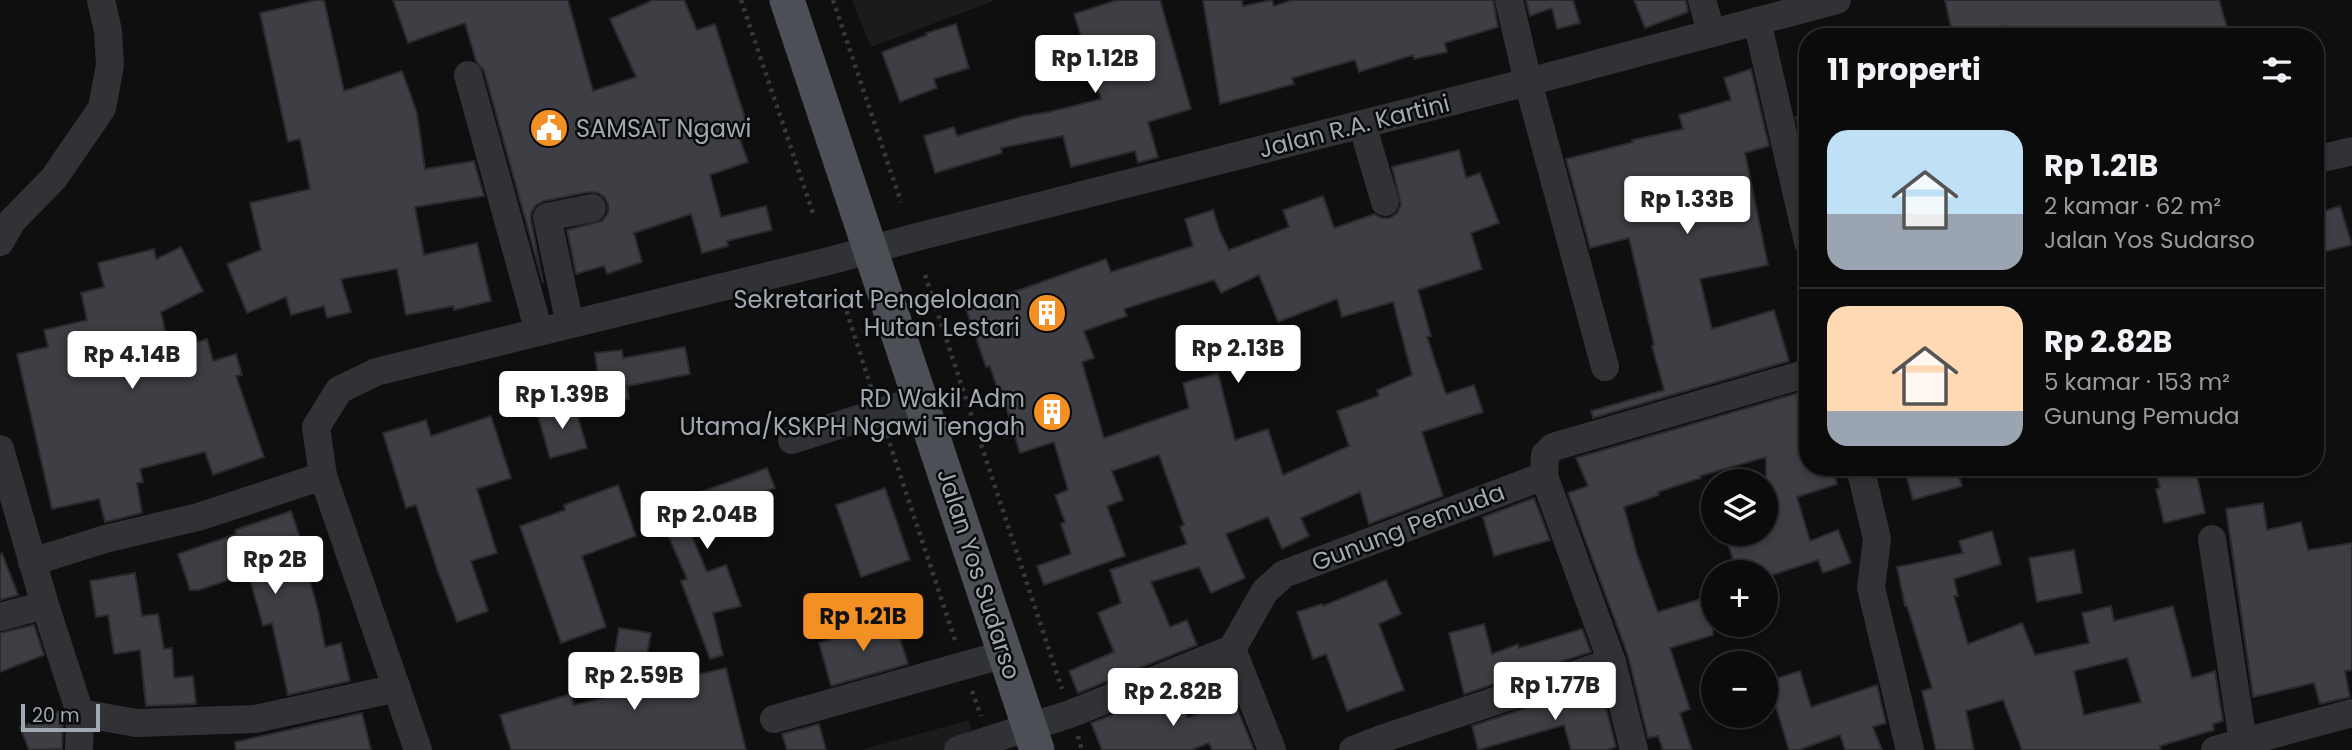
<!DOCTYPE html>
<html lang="id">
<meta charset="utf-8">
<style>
body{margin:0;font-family:Poppins,sans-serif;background:#141415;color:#f1f3f6;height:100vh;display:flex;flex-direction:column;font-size:26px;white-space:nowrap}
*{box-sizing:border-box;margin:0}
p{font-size:23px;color:#9a9b9d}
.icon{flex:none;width:38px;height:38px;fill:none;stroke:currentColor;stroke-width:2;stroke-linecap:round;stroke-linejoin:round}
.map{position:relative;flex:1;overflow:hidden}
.side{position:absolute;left:1799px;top:28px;width:525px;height:448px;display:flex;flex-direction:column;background:#0b0b0c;border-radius:28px;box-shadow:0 4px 10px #0003,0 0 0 2px #2b2b2d}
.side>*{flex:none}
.tools{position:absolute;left:1701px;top:469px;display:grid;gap:14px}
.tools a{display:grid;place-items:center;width:77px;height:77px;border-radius:50%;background:#0b0b0c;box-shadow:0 4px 10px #0003,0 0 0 2px #2b2b2d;font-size:35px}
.scale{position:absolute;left:21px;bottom:18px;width:79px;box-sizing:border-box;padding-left:7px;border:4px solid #a0a8b2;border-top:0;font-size:19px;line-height:24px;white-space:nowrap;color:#a0a8b2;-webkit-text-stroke:5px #0a0a0b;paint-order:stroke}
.price{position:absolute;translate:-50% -60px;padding:0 16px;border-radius:7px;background:#fff;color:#222;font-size:23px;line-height:46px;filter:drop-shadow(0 2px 4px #0008)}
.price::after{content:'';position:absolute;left:50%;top:42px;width:21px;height:16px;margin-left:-10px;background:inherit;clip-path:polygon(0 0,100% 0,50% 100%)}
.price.active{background:#f39024;color:#111}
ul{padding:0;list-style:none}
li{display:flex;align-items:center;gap:21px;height:175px;padding:0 28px}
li+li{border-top:2px solid #2b2b2d}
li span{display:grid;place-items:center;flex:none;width:196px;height:140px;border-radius:21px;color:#555}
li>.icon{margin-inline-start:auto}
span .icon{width:84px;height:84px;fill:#fffc;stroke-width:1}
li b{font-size:30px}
h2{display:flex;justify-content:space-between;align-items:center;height:84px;padding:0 28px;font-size:30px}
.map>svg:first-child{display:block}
</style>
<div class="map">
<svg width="2352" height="750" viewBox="0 0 2352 750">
<rect width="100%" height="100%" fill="#0f0f10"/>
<g fill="#1b1b1d">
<polygon points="852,0 996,0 871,47"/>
<polygon points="969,720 977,750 861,750"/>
</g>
<g fill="#3e3f44" stroke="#292a2d" stroke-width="2" fill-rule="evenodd">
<polygon points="316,0 324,0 344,91 402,71 417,113 425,169 474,161 484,196 415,207 424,255 477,243 491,301 454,310 453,306 406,315 397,269 341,279 351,312 327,318 324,306 291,315 286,297 247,313 227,264 261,250 250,203 310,189 300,139 288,142 260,13"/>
<polygon points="393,0 568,0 593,91 636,77 610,19 653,0 684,0 697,30 715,24 746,121 735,125 748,162 710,175 721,217 766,206 772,230 727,241 728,246 702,253 691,214 634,233 642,262 607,274 604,266 576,274 567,230 602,221 608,213 608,204 605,198 598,193 589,192 544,201 536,205 531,213 531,220 543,283 484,71 476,61 465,23 408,43"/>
<polygon points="1117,0 1160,0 1191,109 1148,122 1158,157 1138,163 1135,151 1071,167 1063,136 1001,148 1002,153 935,173 924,136 954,127 957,136 1024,116 1049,112 1101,99 1074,14"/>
<polygon points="1203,0 1242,0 1243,6 1272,0 1274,6 1293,0 1493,0 1498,27 1445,43 1447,52 1414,59 1413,55 1359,72 1355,60 1292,78 1294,84 1220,104"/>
<polygon points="1526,0 1573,0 1580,23 1557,29 1552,8 1530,16"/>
<polygon points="1634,0 1686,0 1688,12 1645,28"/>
<polygon points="1945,0 2219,0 2230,37 2009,37 2006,26 1953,37"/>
<polygon points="956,24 969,68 934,79 937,88 900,102 882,52 927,35 926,33"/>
<polygon points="1751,69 1769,146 1745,153 1768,265 1700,279 1712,329 1774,310 1789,361 1593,418 1591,411 1664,390 1652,346 1654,345 1629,238 1590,248 1566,159 1633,142 1632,140 1683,129 1679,115 1731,100 1724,78"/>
<polygon points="1808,115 1808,134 1801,136 1796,117"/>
<path d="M1459,150L1466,178L1480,173L1499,223L1471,233L1482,269L1418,290L1431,336L1427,337L1446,394L1474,385L1483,412L1422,432L1443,496L1369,524L1360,492L1301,518L1309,536L1282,549L1268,517L1226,534L1245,578L1211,593L1199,567L1151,582L1170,627L1187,620L1197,645L1078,693L1069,671L1114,652L1098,613L1121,603L1110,570L1187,544L1180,527L1184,525L1159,455L1112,471L1123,500L1107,506L1125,556L1044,585L1037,566L1071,554L1061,524L1065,522L1055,495L1068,490L1054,442L1020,453L1001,390L998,391L990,366L986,367L966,309L1106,259L1111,272L1193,246L1185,219L1213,210L1220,232L1229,250L1289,227L1283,210L1323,196L1334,228L1374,214L1382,218H1390L1397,213L1401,205L1392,167ZM1259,275L1278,322L1337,299L1342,317L1393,302L1412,375L1377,390L1379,396L1337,411L1349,446L1283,475L1268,429L1235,440L1218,373L1183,383L1189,408L1104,438L1082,362L1094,358L1084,331L1127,316L1124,309L1214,280L1221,293Z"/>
<polygon points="2340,206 2352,245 2315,254 2315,214"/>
<polygon points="181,247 203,291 161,312 169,350 207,339 213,361 236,354 242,375 236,376 264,457 213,475 205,452 140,469 143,482 137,483 142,513 105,522 99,499 52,509 17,354 48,347 44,330 87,320 81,293 104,287 98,263 154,249 156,259"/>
<polygon points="685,347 690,374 627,386 629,399 601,402 595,353 622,350 623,358"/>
<polygon points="1798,393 1799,397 1808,394 1808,467 1832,467 1837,484 1797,497 1810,541 1838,530 1851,563 1823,573 1818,560 1766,577 1766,572 1737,572 1727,541 1752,534 1766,534 1766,457 1700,476 1701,478 1658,492 1659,495 1624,507 1637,554 1658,612 1713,595 1713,635 1670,648 1690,709 1680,713 1692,750 1663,750 1658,736 1648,738 1628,656 1568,493 1588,486 1576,458"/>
<polygon points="574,403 587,448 550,458 537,413"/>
<polygon points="491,416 511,478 477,489 497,553 471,561 488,611 457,622 438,572 416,505 406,508 383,433 426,420 431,436"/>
<polygon points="1904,467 1956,467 1962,486 1913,500"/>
<polygon points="2155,467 2195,467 2205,513 2164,523 2156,489 2160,488"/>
<polygon points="767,468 775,488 685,520 707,572 726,565 741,606 713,613 723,655 710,659 681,581 687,579 665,528 658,530 651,510"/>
<polygon points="618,485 636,536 582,556 606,627 561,643 520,526 565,510 564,505"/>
<polygon points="885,488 910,560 861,577 836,505"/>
<polygon points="1534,498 1550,540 1494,556 1483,517"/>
<polygon points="2263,503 2267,530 2301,522 2308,550 2352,543 2352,670 2345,671 2350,697 2320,704 2314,683 2253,697 2226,509"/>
<polygon points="291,511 308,562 305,563 318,610 325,647 341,643 350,681 288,695 272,623 263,626 248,573 199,590 190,590 178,554 236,534 235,530"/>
<path d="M1992,531L2001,564L1954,579L1958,596H1954L1968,644L2022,623L2035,655L2089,643L2082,613L2111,606L2114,621L2173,606L2192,678L2215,671L2223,721L2213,724L2214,730L2160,746L2161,750H2022L2003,700L1966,711L1974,750H1936L1922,691L1932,688L1907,606H1905L1897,567L1963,553L1959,541ZM2127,658L2141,702L2084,715L2074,671Z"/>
<polygon points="2074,550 2082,593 2037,602 2029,558"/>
<polygon points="2,553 18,595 0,600 0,554"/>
<polygon points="135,573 142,616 158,614 164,649 172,648 174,678 193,676 196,704 146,706 140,650 114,654 108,615 96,617 90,581"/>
<polygon points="1386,580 1401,614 1379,624 1404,690 1347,711 1326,654 1313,659 1297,612 1322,604 1323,606"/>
<polygon points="894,620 908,664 831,686 819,643"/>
<polygon points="1484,624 1492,654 1518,644 1519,648 1582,629 1591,652 1464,694 1449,633"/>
<polygon points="34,625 44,655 0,672 0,633"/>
<polygon points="619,628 651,633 641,688 726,668 746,750 511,750 500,715 571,694 574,705 607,697"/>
<polygon points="1800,671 1811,707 1877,685 1886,723 1873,727 1882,750 1845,750 1840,735 1799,750 1789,750 1768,681"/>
<polygon points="1600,683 1616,747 1607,750 1571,750 1564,725 1478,750 1472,726"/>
<polygon points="1162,695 1168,710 1183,704 1188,718 1233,698 1254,750 1212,750 1209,743 1191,750 1102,750 1091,723"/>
<polygon points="61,710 63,715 62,749 29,750 20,727"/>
<polygon points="362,713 371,750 236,750 235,742"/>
<polygon points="819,724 826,750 787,750 782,734"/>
</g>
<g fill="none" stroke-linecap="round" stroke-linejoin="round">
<g stroke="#36393c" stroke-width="4.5" stroke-dasharray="3.5 5" stroke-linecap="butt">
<polyline points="741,0 814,216"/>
<polyline points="833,0 901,202"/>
<polyline points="925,275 1062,689"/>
<polyline points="844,303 871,387"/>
<polyline points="887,435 956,643"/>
<polyline points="972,691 981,716"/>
<polyline points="1078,736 1082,750"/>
</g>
<g stroke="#303235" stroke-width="28">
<polyline points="1509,0 1528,82 1605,367"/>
<polyline points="1702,0 1711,32"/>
<polyline points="1757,21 1808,242"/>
<polyline points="468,75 539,332"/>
<polyline points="1362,124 1385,202"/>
<polyline points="2315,160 2352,151"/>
<polyline points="0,242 12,221 54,178 102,108 110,65 108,31 101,0"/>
<polyline points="570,324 547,217 592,208"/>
<polyline points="792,440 921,399"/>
<polyline points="0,449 45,605 80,713 79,750"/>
<polyline points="1860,467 1877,539 1871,588 1910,750"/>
<polyline points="1544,476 1612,662 1634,750"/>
<polyline points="2212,539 2243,742"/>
<polyline points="32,562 105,539 198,517 323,476"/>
<polyline points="0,617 45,605"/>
<polyline points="1232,649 1272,750"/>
<polyline points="80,713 136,723 255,719 397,688"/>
<polyline points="774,719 1005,654"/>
<polyline points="418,750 323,476 316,427 339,390 376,372 829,261 913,238 1528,82 1837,0"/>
<polyline points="958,750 1070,714 1232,649 1265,591 1284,574 1544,476 1545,455 1553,447 1808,373"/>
<polyline points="1353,750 1381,739 1612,662"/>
<polyline points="2215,750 2352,713"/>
</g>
<polyline stroke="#4c4f55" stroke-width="35" points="787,0 1037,750"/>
</g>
<defs>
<symbol id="civic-disc" viewBox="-11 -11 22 22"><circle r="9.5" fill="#f39024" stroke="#0a0a0b"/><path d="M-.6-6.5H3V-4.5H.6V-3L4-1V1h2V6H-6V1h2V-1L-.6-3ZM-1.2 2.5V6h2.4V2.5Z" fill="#fff"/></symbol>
<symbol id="building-disc" viewBox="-11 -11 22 22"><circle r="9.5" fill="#f39024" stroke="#0a0a0b"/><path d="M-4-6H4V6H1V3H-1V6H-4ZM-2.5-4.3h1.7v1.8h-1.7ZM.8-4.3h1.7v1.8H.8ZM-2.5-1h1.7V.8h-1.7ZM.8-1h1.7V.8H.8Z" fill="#fff"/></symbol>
</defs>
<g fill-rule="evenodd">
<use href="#civic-disc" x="527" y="106" width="44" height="44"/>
<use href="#building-disc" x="1025" y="291" width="44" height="44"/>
<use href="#building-disc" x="1030" y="390" width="44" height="44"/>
</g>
<g text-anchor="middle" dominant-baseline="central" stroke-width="5" stroke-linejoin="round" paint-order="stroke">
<g font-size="24" fill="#a0a8b2" stroke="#0a0a0b">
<text transform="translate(1354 126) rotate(-14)">Jalan R.A. Kartini</text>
<text transform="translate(1408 527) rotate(-21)">Gunung Pemuda</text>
<text transform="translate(979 574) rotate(72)">Jalan Yos Sudarso</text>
</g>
<g font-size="24" fill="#a0a8b2" stroke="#0a0a0b" text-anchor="end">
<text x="576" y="128" text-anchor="start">SAMSAT Ngawi</text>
<text x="1020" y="299">Sekretariat Pengelolaan<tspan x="1020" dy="28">Hutan Lestari</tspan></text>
<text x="1025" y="398">RD Wakil Adm<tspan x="1025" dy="28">Utama/KSKPH Ngawi Tengah</tspan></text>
</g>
</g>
</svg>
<div class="tools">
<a><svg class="icon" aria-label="layers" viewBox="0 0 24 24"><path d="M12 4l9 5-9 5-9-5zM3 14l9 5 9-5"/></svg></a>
<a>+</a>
<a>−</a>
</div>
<div class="scale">20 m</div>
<b class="price" style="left:1095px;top:95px">Rp 1.12B</b>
<b class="price" style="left:1687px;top:236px">Rp 1.33B</b>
<b class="price" style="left:1238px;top:385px">Rp 2.13B</b>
<b class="price" style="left:132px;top:391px">Rp 4.14B</b>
<b class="price" style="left:562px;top:431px">Rp 1.39B</b>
<b class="price" style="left:707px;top:551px">Rp 2.04B</b>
<b class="price" style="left:275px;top:596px">Rp 2B</b>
<b class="price active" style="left:863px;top:653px">Rp 1.21B</b>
<b class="price" style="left:634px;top:712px">Rp 2.59B</b>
<b class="price" style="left:1555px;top:722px">Rp 1.77B</b>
<b class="price" style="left:1173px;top:728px">Rp 2.82B</b>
<section class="side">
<h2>11 properti<svg class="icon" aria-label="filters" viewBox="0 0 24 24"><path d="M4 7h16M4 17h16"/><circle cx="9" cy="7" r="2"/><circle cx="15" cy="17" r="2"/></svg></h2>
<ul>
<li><span style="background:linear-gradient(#bfe0f5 60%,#9aa5b1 0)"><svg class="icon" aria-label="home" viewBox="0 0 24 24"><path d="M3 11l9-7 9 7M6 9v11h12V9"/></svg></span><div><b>Rp 1.21B</b><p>2 kamar · 62 m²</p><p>Jalan Yos Sudarso</p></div></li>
<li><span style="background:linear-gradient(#ffd9b3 75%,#9aa5b1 0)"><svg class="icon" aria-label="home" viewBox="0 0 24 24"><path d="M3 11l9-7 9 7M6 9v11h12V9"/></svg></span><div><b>Rp 2.82B</b><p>5 kamar · 153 m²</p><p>Gunung Pemuda</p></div></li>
</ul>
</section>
</div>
